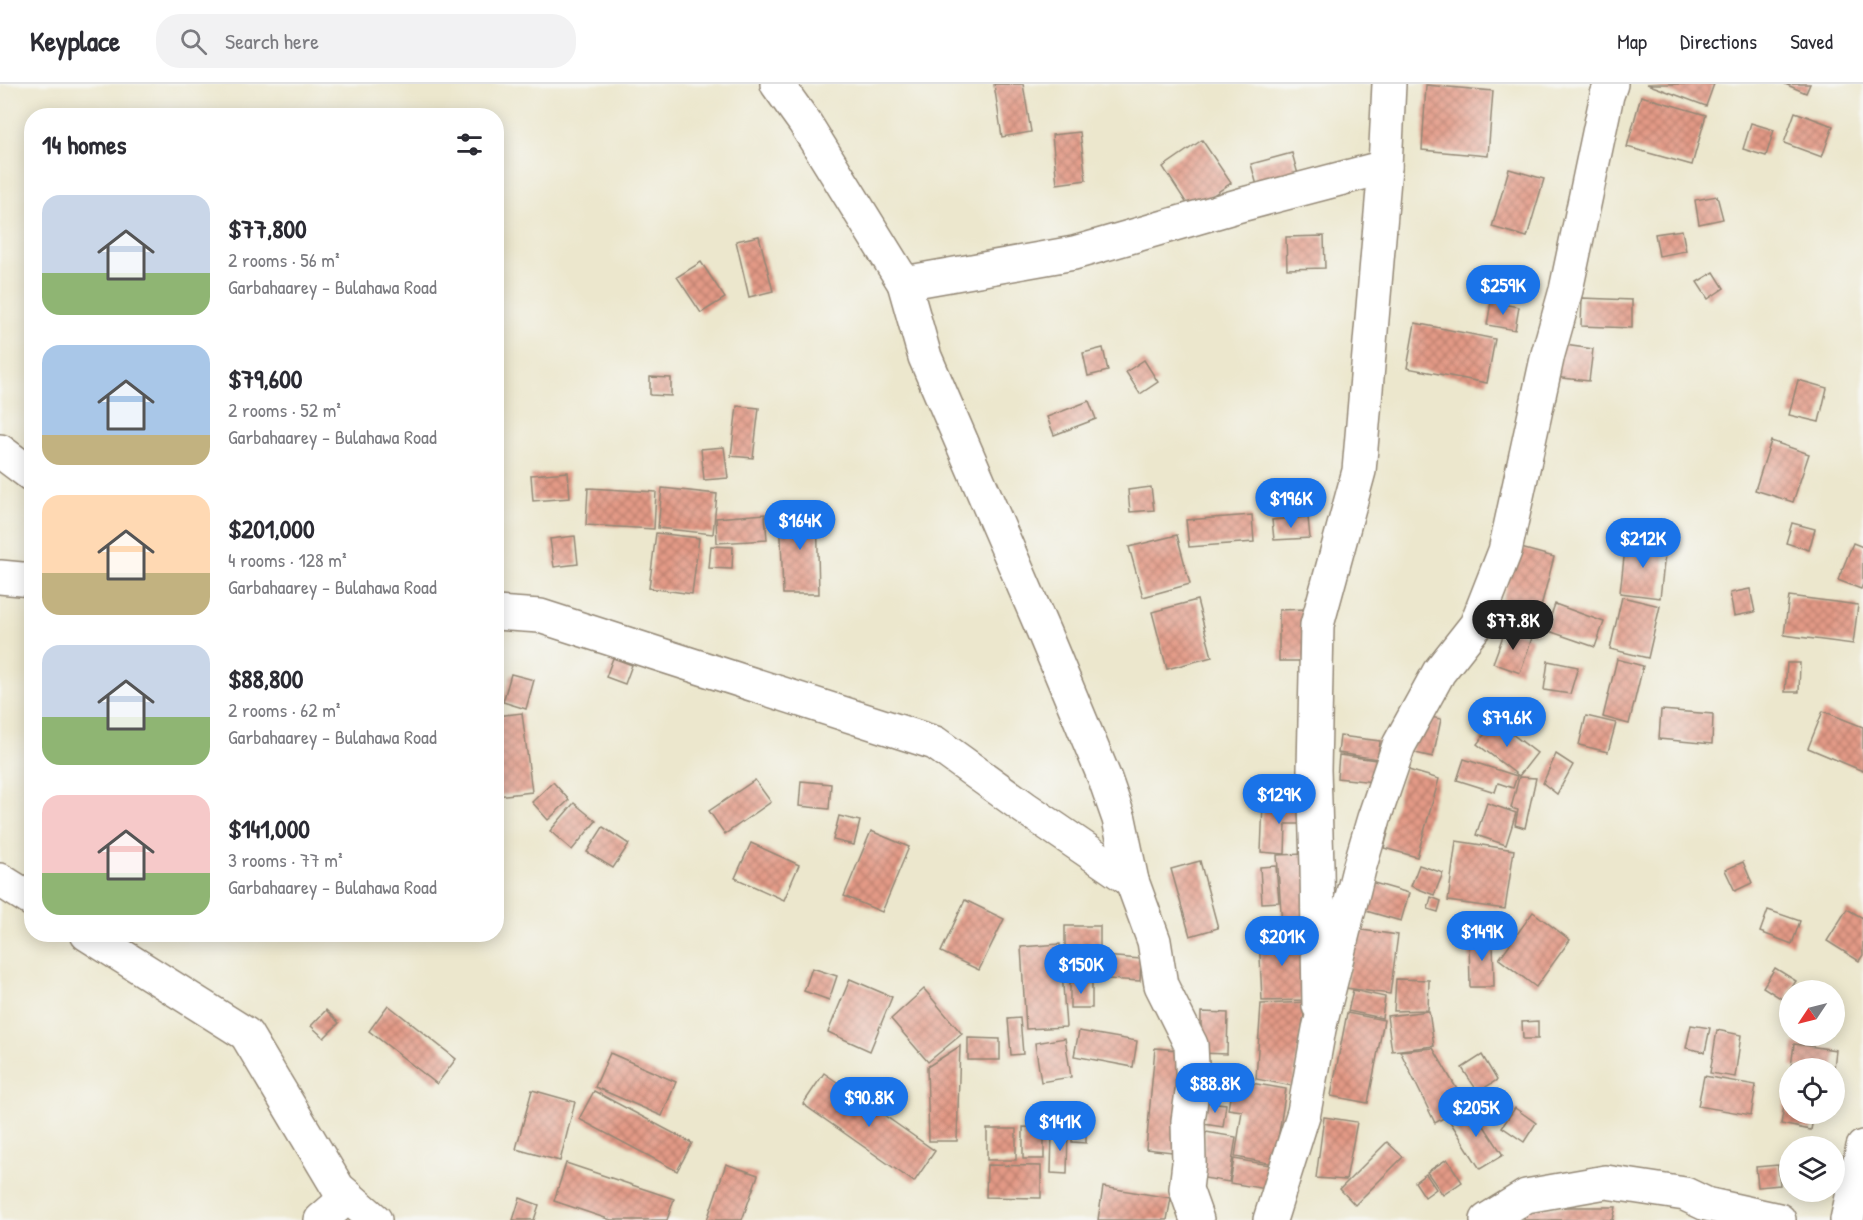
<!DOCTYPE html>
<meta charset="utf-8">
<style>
body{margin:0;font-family:"Patrick Hand",sans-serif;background:#f2f2f3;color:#2b2b33;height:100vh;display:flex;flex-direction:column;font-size:22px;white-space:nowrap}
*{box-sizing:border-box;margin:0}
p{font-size:20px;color:#7c7c81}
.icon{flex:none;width:33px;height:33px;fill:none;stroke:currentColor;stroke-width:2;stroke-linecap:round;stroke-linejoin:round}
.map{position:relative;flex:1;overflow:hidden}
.sheet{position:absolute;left:24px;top:24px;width:480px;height:834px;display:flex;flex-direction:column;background:#fff;border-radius:24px;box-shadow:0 3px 15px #0003}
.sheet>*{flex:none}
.needle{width:39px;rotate:235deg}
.tools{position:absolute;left:1779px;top:896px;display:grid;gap:12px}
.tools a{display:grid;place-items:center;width:66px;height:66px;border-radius:50%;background:#fff;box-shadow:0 3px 15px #0003;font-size:30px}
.price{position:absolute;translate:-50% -51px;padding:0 14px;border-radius:21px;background:#1a73e8;color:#fff;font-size:20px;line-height:39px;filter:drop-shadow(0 2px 3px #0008)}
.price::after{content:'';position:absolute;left:50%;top:36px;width:18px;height:14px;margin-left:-9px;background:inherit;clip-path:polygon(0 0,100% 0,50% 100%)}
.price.selected{background:#222;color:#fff}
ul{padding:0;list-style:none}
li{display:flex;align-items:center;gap:18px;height:150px;padding:0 18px}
li span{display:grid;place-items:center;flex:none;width:168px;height:120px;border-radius:18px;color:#555}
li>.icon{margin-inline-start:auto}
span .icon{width:72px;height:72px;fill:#fffc;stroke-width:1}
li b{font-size:26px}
h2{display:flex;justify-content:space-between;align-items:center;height:72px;padding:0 18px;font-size:26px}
header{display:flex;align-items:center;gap:36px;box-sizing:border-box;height:84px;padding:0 30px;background:#fff;border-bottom:2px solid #e1e1e2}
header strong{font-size:28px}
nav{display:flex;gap:33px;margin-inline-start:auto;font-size:21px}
.search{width:420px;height:54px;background:#f2f2f3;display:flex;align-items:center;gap:15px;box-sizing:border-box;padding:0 21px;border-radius:24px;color:#7c7c81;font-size:22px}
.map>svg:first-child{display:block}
</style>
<header>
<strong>Keyplace</strong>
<div class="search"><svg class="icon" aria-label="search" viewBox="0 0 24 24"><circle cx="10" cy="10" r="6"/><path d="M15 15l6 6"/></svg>Search here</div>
<nav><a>Map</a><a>Directions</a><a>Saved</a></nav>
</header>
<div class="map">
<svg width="1863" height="1136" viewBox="0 0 1863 1136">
<defs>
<pattern id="building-cross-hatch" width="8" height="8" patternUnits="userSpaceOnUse" patternTransform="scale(1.5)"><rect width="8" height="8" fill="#e39a86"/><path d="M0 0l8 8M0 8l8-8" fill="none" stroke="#b97e6d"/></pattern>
</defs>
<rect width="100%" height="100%" fill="#f6f6f2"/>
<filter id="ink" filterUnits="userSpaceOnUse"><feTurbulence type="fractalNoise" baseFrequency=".0167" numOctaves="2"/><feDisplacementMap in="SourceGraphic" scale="12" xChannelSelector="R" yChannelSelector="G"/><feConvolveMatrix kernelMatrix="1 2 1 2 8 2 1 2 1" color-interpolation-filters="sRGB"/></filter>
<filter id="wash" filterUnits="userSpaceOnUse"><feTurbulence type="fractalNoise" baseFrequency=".008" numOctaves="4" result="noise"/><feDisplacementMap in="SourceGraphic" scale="24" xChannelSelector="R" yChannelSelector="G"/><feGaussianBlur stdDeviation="1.35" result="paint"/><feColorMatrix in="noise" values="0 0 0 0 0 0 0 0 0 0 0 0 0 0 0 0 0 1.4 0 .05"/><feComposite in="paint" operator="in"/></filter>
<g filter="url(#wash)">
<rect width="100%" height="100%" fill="#ece7cd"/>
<g id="blocks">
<g fill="url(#building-cross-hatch)">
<polygon points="994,0 1023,0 1031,48 1002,53"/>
<polygon points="1647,0 1714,0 1706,22"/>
<polygon points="1785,0 1810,0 1806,9"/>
<polygon points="1426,1 1493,7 1488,72 1422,66"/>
<polygon points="1641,12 1706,31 1692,81 1627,63"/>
<polygon points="1795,28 1833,42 1822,73 1784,59"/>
<polygon points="1751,39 1774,46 1766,72 1743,65"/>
<polygon points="1080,48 1086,96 1057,100 1052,51"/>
<polygon points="1202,56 1231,99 1191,126 1163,83"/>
<polygon points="1292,69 1299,94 1258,105 1251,80"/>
<polygon points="1509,85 1544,95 1527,153 1492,143"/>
<polygon points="1717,112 1723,135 1699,140 1695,116"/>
<polygon points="1682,146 1686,167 1659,172 1655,150"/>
<polygon points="759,152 773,207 749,213 736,157"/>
<polygon points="1324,152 1325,184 1287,185 1286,153"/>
<polygon points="701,178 725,214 701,229 677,193"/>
<polygon points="1714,188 1724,204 1708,215 1697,198"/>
<polygon points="1582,214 1632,216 1632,244 1581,242"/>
<polygon points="1491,218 1519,223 1515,246 1487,241"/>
<polygon points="1415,239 1495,255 1487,299 1407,284"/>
<polygon points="1557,260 1593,265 1589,297 1554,293"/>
<polygon points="1103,264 1108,287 1088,292 1083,269"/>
<polygon points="1144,276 1158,298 1140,310 1126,288"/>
<polygon points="650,293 671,294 671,312 650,311"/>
<polygon points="1798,296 1827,304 1819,338 1789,331"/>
<polygon points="1089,317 1096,335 1054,351 1047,333"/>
<polygon points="737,322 759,324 753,374 731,372"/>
<polygon points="1771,357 1809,370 1793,418 1755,406"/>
<polygon points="724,363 728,394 704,396 701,365"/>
<polygon points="568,388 570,414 533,417 531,391"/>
<polygon points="1151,403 1154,426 1130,428 1128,406"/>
<polygon points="588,404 656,408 654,445 586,441"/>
<polygon points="662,404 717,410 713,450 658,444"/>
<polygon points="817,424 819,510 783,510 780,425"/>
<polygon points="765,430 767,456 717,459 716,434"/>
<polygon points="1252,431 1254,458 1189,463 1186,436"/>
<polygon points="1308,433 1310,454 1274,456 1272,436"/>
<polygon points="1792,439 1815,445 1809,466 1786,459"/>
<polygon points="656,449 699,454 692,510 649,504"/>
<polygon points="1177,451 1190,500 1143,513 1129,463"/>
<polygon points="575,452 578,480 554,483 550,455"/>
<polygon points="1626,456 1666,461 1660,514 1620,509"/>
<polygon points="1853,459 1863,463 1863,500 1861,505 1838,496"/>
<polygon points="711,462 733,463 732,485 709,484"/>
<polygon points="1517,463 1554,473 1534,549 1496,539"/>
<polygon points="1750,505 1755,528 1734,532 1730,509"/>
<polygon points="1789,512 1858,521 1853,560 1784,551"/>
<polygon points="1622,513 1660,522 1648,574 1610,565"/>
<polygon points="1197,516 1212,573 1167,585 1152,528"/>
<polygon points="1555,520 1604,538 1595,563 1546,546"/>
<polygon points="1308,525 1308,577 1279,577 1279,526"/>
<polygon points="1506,544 1532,554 1520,589 1493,579"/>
<polygon points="613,574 632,581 625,600 606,593"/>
<polygon points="1617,575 1643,582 1629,640 1603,633"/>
<polygon points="1548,577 1578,583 1570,610 1544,606"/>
<polygon points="1787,579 1800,579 1799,608 1785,608"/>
<polygon points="511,590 534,596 526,625 503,618"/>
<polygon points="1661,626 1713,630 1712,660 1659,655"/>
<polygon points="1823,627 1863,643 1863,687 1808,664"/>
<polygon points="522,629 532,708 496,712 496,632"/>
<polygon points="1419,631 1441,635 1433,673 1411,668"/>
<polygon points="1586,632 1616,639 1608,668 1579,661"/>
<polygon points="1495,637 1537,669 1519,692 1477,660"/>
<polygon points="1340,652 1380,657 1378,675 1338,669"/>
<polygon points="1556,670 1573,681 1557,710 1543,699"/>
<polygon points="1339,671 1376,676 1374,698 1337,694"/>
<polygon points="1464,675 1517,692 1513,704 1498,699 1495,708 1457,696"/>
<polygon points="1405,685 1439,695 1417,773 1384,764"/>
<polygon points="1519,693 1536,694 1525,744 1515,741 1518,726 1511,724"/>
<polygon points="755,696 771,718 725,750 709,727"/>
<polygon points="801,697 831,700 829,725 799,722"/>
<polygon points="553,698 569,716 548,736 532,718"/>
<polygon points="574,719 596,737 572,766 550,747"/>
<polygon points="1263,719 1304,721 1303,740 1286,740 1285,770 1261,768"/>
<polygon points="1487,719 1516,729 1506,761 1476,751"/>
<polygon points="839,732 860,737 854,761 833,756"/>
<polygon points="603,743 629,760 613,784 587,768"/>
<polygon points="871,747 909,763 882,828 844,812"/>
<polygon points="1456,757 1514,766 1505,825 1448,817"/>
<polygon points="751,759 799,781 784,816 735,794"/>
<polygon points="1306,770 1310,840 1282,841 1277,771"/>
<polygon points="1200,777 1218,844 1190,852 1171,785"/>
<polygon points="1743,778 1752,799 1735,807 1725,786"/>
<polygon points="1419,781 1443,789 1434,811 1411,802"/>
<polygon points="1276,782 1279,818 1262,819 1260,783"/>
<polygon points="1367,797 1409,809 1401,837 1359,825"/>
<polygon points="1431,813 1441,817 1438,828 1428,825"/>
<polygon points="965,816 1004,835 979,886 941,868"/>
<polygon points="1847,825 1863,834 1863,871 1859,877 1827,857"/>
<polygon points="1768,826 1800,837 1792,860 1760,848"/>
<polygon points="1533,828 1570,856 1536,903 1499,875"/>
<polygon points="1065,842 1100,842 1100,869 1065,868"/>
<polygon points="1354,845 1398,851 1390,910 1346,904"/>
<polygon points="1303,849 1306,916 1262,917 1259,850"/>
<polygon points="1469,854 1493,854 1494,903 1470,903"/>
<polygon points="1060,860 1066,943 1026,945 1021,863"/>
<polygon points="1078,870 1141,875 1140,897 1076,893"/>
<polygon points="812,884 837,892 829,916 804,907"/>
<polygon points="1775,884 1796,897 1790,906 1785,917 1763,903"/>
<polygon points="850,895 892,913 870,967 828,948"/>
<polygon points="1396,895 1429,896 1428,926 1394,927"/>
<polygon points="1070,898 1092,899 1092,924 1070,924"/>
<polygon points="924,905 962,950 928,978 891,935"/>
<polygon points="1353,906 1385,913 1382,934 1348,927"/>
<polygon points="1306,918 1293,1002 1256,995 1261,920"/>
<polygon points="388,921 456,975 437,1000 369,947"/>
<polygon points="326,926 339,939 324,954 311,942"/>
<polygon points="1429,927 1434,962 1392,967 1387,932"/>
<polygon points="1201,928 1228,929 1227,970 1201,969"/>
<polygon points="1347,929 1384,936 1368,1019 1331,1012"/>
<polygon points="1020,934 1023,970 1011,971 1008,935"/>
<polygon points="1538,937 1538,955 1523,955 1522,938"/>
<polygon points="1691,941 1710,944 1705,968 1686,964"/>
<polygon points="1717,946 1741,951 1735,993 1710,989"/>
<polygon points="1079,947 1137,957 1133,983 1074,972"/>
<polygon points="968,954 1000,955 1000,976 968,976"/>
<polygon points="1065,954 1071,993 1041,998 1035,959"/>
<polygon points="1794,960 1836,966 1834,984 1791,983"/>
<polygon points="960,962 957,1057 929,1057 927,983"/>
<polygon points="1155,964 1190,967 1181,1069 1146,1065"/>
<polygon points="1433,964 1466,1021 1435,1039 1400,967"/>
<polygon points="610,969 676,998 662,1032 595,1003"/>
<polygon points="1482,971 1497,996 1478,1008 1462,984"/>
<polygon points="824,989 935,1067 914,1098 803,1020"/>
<polygon points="1704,992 1756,1001 1751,1031 1698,1022"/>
<polygon points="1233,996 1286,1005 1274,1080 1235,1073 1242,1027 1228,1025"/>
<polygon points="1787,1005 1790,1005 1790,1029 1814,1029 1811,1046 1781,1040"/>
<polygon points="532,1006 575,1018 560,1077 516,1065"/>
<polygon points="594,1007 692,1059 677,1087 579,1035"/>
<polygon points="1207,1018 1226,1020 1223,1043 1204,1040"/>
<polygon points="1471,1022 1503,1071 1480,1085 1449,1036"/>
<polygon points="1515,1024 1536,1039 1524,1058 1502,1043"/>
<polygon points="1324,1033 1357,1038 1346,1096 1316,1094"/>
<polygon points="1023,1043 1044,1044 1044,1075 1023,1075"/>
<rect x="987" y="1045" width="29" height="31"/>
<polygon points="1072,1045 1086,1045 1086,1059 1072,1058"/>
<polygon points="1052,1047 1068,1047 1067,1090 1051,1089"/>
<polygon points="1206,1048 1236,1053 1229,1098 1198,1093"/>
<polygon points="1387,1058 1403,1073 1355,1121 1340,1105"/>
<polygon points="1234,1075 1276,1082 1272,1106 1230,1099"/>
<polygon points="1447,1075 1462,1098 1443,1111 1427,1088"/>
<polygon points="566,1079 674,1115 667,1136 611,1136 554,1117"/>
<polygon points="726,1080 758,1091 742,1136 707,1136"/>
<polygon points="987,1081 1041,1082 1041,1114 986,1113"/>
<polygon points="1778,1081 1780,1101 1758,1103 1756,1083"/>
<polygon points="1426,1090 1436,1105 1425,1113 1415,1098"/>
<polygon points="1103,1103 1171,1114 1167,1136 1098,1136"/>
<polygon points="520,1114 539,1121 534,1136 513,1136"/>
<polygon points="1524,1123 1616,1123 1613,1136 1524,1136"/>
</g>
</g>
</g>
<g filter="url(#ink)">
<use href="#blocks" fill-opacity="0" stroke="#948876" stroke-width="1.5"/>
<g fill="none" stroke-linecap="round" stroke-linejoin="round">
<defs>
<g id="minor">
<polyline points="777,0 805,39 904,199 925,273 1045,551 1105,695 1119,735 1132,797 1154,857 1161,901 1191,961 1193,1001 1188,1037 1189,1079 1186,1105 1197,1136"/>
<polyline points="904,199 1074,169 1244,120 1385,83"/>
<polyline points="0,367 32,391"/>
<polyline points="0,493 32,496"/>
<polyline points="496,529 540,532 935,659 1025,724 1132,797"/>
<polyline points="0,796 32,816"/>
<polyline points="87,850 246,950 338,1104 375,1136"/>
<polyline points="1319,922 1317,782 1314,686 1317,541 1359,387 1385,83 1389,0"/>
<polyline points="321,1136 344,1116"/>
<polyline points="1487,1136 1526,1112 1606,1098 1685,1110 1706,1120 1779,1136"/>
<polyline points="1847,1136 1863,1063"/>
</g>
<polyline id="secondary" points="1270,1136 1304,1028 1319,945 1359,785 1374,734 1399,661 1439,588 1476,541 1505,467 1548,270 1566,206 1607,11 1611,0"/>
</defs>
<use href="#minor" stroke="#948876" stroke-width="36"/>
<use href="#secondary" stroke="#948876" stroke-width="36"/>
<use href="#minor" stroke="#fff" stroke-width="33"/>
<use href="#secondary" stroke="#fff" stroke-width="33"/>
</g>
</g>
</svg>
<div class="tools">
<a><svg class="needle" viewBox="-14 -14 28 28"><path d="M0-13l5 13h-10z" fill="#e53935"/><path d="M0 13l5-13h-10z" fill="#7c7c81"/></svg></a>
<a><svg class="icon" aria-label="locate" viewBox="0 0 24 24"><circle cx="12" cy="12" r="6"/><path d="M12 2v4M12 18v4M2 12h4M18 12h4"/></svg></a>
<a><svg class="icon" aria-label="layers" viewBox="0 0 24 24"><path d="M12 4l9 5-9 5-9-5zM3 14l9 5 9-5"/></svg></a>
</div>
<b class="price" style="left:1503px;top:232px">$259K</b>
<b class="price" style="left:1291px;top:445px">$196K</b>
<b class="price" style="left:800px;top:467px">$164K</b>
<b class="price" style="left:1643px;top:485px">$212K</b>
<b class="price selected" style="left:1513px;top:567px">$77.8K</b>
<b class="price" style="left:1507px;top:664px">$79.6K</b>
<b class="price" style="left:1279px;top:741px">$129K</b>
<b class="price" style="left:1482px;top:878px">$149K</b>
<b class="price" style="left:1282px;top:883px">$201K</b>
<b class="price" style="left:1081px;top:911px">$150K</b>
<b class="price" style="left:1215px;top:1030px">$88.8K</b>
<b class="price" style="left:869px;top:1044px">$90.8K</b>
<b class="price" style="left:1476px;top:1054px">$205K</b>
<b class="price" style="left:1060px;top:1068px">$141K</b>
<section class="sheet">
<h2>14 homes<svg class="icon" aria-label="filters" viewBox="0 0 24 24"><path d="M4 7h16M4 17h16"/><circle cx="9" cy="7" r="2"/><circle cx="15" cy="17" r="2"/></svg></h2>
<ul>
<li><span style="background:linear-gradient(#c9d6e8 65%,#8fb573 0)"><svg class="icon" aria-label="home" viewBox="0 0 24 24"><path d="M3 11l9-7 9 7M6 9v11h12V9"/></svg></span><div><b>$77,800</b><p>2 rooms · 56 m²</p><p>Garbahaarey - Bulahawa Road</p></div></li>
<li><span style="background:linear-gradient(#a9c7e8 75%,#c2b280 0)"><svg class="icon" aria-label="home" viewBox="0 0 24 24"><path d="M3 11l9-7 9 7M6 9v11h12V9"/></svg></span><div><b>$79,600</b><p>2 rooms · 52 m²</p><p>Garbahaarey - Bulahawa Road</p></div></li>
<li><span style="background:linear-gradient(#ffd9b3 65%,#c2b280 0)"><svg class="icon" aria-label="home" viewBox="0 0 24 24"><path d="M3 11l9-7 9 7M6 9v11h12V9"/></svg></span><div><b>$201,000</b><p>4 rooms · 128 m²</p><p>Garbahaarey - Bulahawa Road</p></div></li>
<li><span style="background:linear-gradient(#c9d6e8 60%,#8fb573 0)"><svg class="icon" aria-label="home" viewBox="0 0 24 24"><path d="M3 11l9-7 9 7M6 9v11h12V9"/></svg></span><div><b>$88,800</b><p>2 rooms · 62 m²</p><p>Garbahaarey - Bulahawa Road</p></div></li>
<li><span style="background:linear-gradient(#f6c9c9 65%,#8fb573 0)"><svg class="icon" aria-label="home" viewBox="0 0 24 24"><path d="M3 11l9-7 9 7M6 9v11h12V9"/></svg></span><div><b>$141,000</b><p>3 rooms · 77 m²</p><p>Garbahaarey - Bulahawa Road</p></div></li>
</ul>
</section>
</div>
